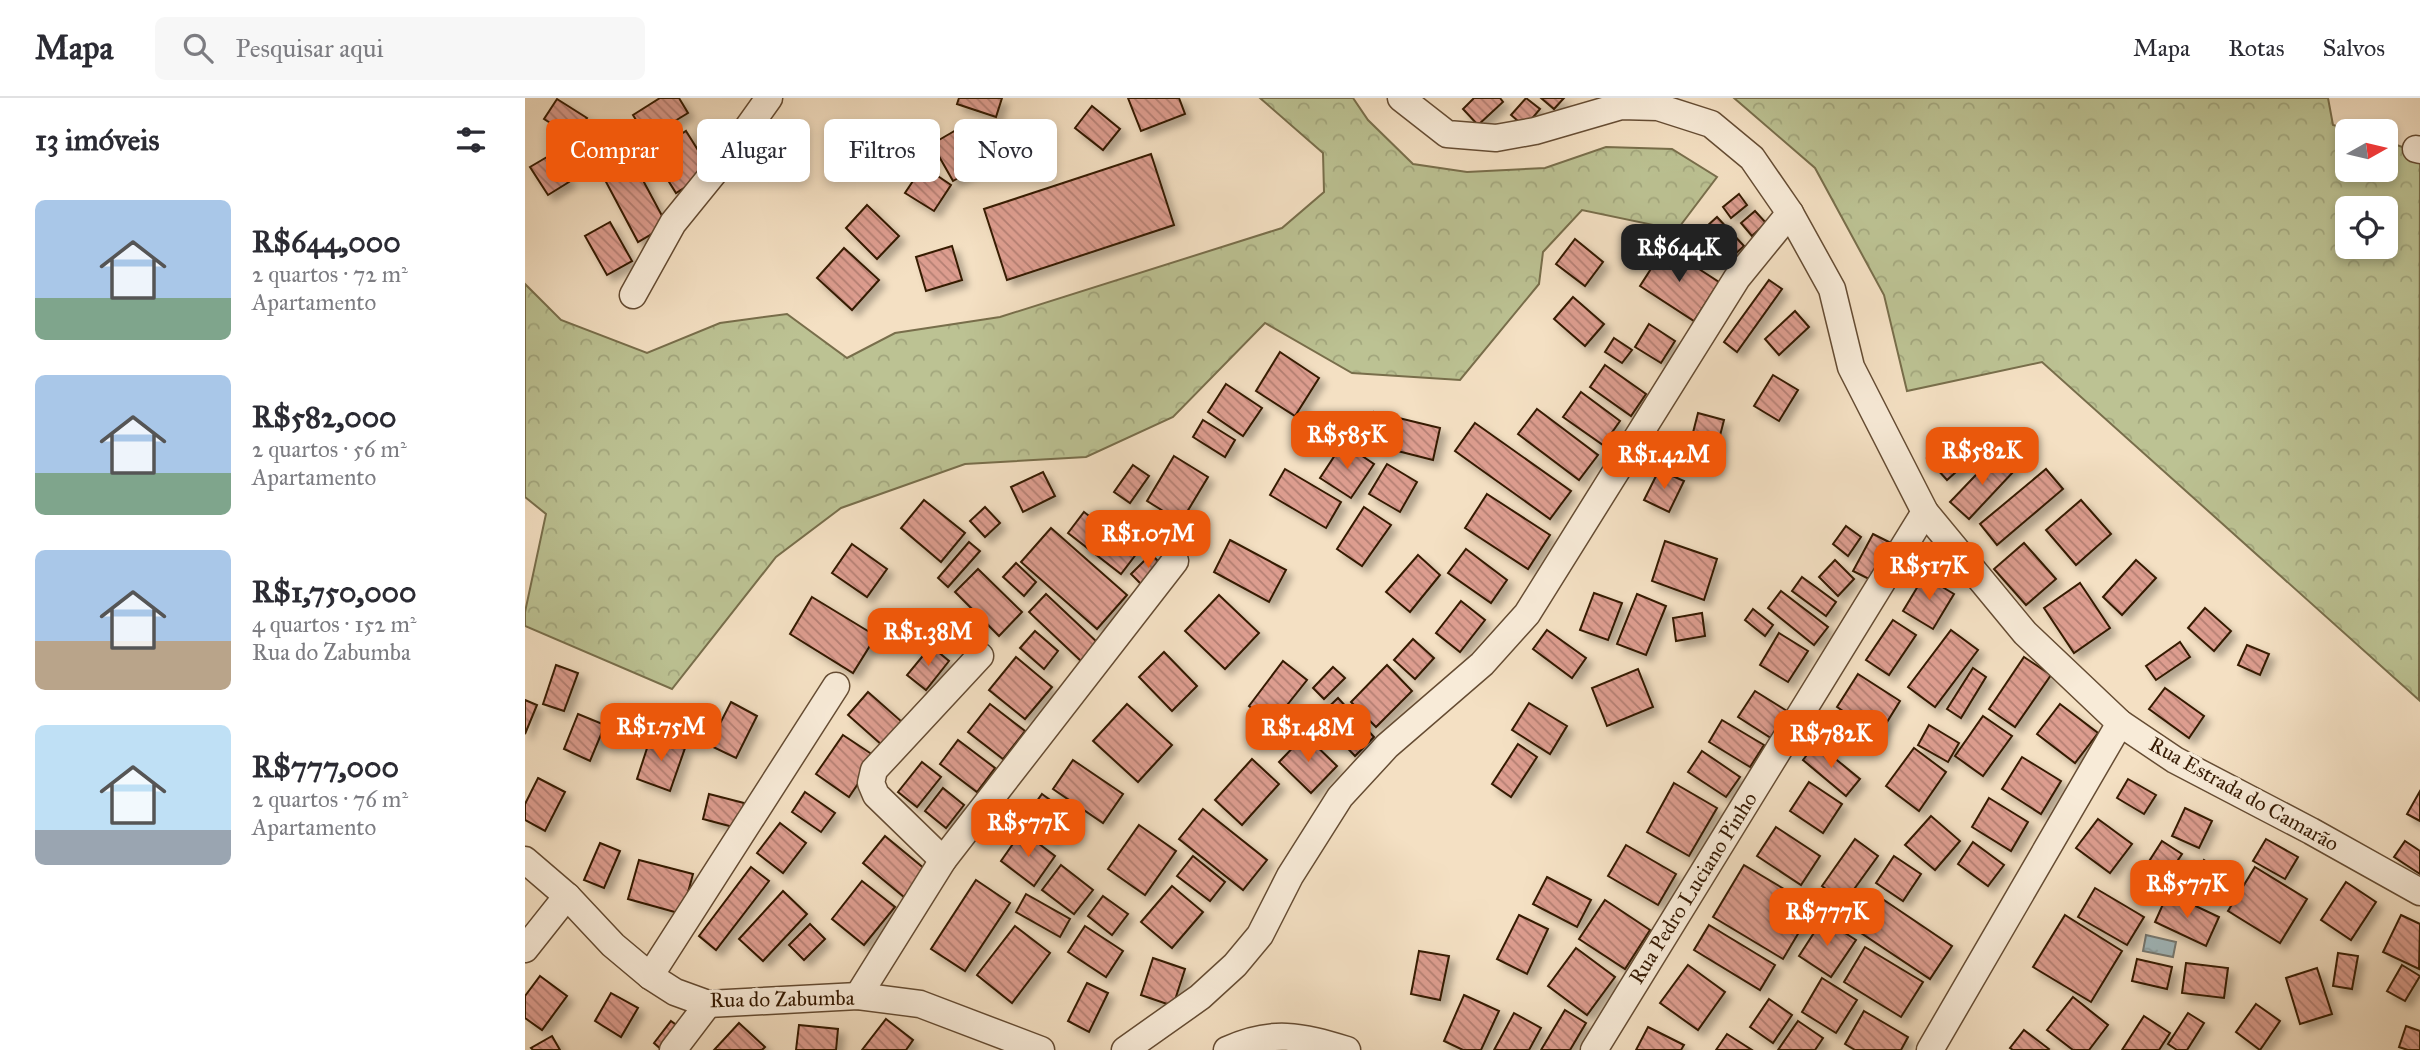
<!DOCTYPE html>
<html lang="pt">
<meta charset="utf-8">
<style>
body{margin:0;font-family:"IM FELL Great Primer",serif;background:#f7f7f7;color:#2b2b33;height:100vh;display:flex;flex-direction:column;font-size:26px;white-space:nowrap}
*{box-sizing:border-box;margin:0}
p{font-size:23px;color:#7c7c81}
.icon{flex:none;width:38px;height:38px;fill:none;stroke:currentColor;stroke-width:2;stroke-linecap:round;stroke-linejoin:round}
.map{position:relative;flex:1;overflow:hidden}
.details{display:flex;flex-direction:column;background:#fff;width:525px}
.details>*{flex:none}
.hud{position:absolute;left:21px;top:21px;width:665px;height:63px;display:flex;gap:14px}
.needle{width:46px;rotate:82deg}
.buttons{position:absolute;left:1810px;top:21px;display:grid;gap:14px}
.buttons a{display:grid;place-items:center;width:63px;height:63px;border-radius:10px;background:#fff;box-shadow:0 4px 10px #0003;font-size:35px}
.price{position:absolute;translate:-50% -60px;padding:0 16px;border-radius:14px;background:#ea580c;color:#fff;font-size:23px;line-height:46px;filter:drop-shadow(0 2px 4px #0008)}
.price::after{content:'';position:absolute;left:50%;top:42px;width:21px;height:16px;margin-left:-10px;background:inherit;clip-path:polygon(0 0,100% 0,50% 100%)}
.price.active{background:#222;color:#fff}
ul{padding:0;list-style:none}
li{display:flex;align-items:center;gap:21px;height:175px;padding:0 35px}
li span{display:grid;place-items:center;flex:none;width:196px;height:140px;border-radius:10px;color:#555}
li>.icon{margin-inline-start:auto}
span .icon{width:84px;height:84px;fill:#fffc;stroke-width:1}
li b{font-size:30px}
h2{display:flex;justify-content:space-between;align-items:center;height:84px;padding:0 35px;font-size:30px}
.pill{padding:0 24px;border-radius:10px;background:#fff;box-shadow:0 4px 10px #0003;font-size:24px;line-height:63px}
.pill.active{background:#ea580c;color:#fff}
header{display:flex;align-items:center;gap:42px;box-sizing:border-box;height:98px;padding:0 35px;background:#fff;border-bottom:2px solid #e1e1e2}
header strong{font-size:33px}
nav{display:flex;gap:38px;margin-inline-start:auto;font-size:24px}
.search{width:490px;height:63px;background:#f7f7f7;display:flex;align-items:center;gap:18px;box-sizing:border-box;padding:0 24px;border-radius:10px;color:#7c7c81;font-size:26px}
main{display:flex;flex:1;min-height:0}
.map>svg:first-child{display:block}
</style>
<header>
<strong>Mapa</strong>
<div class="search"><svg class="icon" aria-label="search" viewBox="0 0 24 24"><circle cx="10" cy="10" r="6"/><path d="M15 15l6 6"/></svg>Pesquisar aqui</div>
<nav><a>Mapa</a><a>Rotas</a><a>Salvos</a></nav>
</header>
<main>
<section class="details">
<h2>13 imóveis<svg class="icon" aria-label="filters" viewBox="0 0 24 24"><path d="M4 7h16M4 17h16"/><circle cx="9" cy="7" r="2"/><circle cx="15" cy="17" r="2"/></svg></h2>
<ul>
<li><span style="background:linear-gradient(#a9c7e8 70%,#7fa58c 0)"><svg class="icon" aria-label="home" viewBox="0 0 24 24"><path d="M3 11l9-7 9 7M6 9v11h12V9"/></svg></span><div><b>R$644,000</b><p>2 quartos · 72 m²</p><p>Apartamento</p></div></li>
<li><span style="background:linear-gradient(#a9c7e8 70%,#7fa58c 0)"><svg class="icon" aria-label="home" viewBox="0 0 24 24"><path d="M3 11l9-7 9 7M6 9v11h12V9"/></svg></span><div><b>R$582,000</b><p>2 quartos · 56 m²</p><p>Apartamento</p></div></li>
<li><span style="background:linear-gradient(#a9c7e8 65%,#b9a48a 0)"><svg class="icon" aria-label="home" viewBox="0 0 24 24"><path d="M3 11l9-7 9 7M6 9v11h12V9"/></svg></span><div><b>R$1,750,000</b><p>4 quartos · 152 m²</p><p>Rua do Zabumba</p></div></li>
<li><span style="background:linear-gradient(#bfe0f5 75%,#9aa5b1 0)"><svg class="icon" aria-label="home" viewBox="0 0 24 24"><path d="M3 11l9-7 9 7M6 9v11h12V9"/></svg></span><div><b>R$777,000</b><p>2 quartos · 76 m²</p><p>Apartamento</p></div></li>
</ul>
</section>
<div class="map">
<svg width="1895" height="952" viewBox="0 0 1895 952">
<defs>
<pattern id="forest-crowns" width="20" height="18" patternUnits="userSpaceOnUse" patternTransform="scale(1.75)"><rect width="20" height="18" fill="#bcc293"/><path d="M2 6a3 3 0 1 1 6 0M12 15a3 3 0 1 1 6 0" fill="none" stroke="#a2a67d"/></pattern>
<pattern id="water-ripples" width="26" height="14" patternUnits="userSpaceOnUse" patternTransform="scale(1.75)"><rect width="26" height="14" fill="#a1babf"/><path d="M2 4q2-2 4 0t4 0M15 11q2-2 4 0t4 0" fill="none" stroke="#8b9fa2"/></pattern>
<pattern id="building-back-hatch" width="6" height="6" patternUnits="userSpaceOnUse" patternTransform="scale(1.75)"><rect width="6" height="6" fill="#dd9d8f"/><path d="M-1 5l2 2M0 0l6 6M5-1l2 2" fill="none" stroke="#b47f73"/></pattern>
<filter id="shadow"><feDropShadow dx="6" dy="6" stdDeviation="3.5" flood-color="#0004"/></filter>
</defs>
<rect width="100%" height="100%" fill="#f4e0c3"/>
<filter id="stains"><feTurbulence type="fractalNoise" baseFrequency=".00286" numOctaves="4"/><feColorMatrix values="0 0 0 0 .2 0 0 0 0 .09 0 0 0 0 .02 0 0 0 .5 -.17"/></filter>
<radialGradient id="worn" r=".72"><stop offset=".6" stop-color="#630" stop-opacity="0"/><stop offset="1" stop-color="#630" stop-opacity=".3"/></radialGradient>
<g fill="url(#forest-crowns)" stroke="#786e4b" stroke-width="2" fill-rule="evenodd">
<polygon points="735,0 828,0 843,22 888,66 942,74 1020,70 1081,49 1147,51 1192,79 1152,132 1057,112 1018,154 1014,186 935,282 827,275 740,225 648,319 561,359 440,366 316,410 251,459 147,591 0,528 0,514 21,416 0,399 0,186 36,222 122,255 195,225 262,216 322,260 370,235 475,219 757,130 799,94 798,55"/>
<path d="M1209,0H1803L1808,27L1829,33H1822V72H1860V43L1895,55L1894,602L1517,264L1382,293L1359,197L1290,70ZM1822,110H1860V149H1822Z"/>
</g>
<polygon fill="url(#water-ripples)" stroke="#767a74" stroke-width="2" points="1621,837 1651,844 1648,859 1618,853"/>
<g fill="url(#building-back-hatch)" stroke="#351a03" stroke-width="2" filter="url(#shadow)">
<polygon points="135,0 154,0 163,15 122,40 108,17"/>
<polygon points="434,0 477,0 471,19 432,6"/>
<polygon points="603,0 654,0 660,16 616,33"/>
<polygon points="949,0 975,0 978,4 953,27 938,11"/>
<polygon points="1001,0 1015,11 1000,29 986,17"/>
<polygon points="1016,0 1039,0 1029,11"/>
<polygon points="32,1 62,20 49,40 19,21"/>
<polygon points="567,8 595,31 578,52 550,30"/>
<polygon points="438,28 460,65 428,83 407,46"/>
<polygon points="161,33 186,73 151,95 126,55"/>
<polygon points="92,34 142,127 113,144 63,50"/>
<polygon points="27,56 44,84 23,97 5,69"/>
<polygon points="626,56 649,127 482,182 459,111"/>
<polygon points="398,68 426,87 409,113 380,95"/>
<polygon points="1214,96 1222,107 1206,120 1198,109"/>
<polygon points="342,107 374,138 352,161 321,130"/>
<polygon points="1230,113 1241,125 1227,138 1216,125"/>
<polygon points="1192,119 1219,148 1198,167 1171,138"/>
<polygon points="85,124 107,163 82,177 60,138"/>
<polygon points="1050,141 1078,164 1060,188 1031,166"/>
<polygon points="427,148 437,182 401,193 391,159"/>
<polygon points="1140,149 1194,184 1169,223 1115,188"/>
<polygon points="319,150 354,182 327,212 292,180"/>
<polygon points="1244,182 1257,191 1212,254 1199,244"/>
<polygon points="1048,199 1079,226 1060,248 1029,221"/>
<polygon points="1270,213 1284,229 1254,257 1240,241"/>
<polygon points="1124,226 1150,243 1136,265 1110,249"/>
<polygon points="1089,240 1107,252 1097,265 1080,254"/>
<polygon points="755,254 794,280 770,318 731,293"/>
<polygon points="1080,267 1121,296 1106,318 1065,289"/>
<polygon points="1248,277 1273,292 1254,323 1229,308"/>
<polygon points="701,286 737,310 718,338 683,314"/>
<polygon points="1056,294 1095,323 1078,347 1038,319"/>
<polygon points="1012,311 1073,357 1054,382 993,336"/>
<polygon points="849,314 915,330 908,362 841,345"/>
<polygon points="1173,315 1199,322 1188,365 1162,358"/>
<polygon points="678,322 710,342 700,359 668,339"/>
<polygon points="950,325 1046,393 1025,421 930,353"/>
<polygon points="1430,335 1450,357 1422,382 1402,360"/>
<polygon points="818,345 849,366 826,400 795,380"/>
<polygon points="1471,356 1489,373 1444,421 1425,404"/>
<polygon points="649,358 683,379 656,424 622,403"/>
<polygon points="862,366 892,384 875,414 844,396"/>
<polygon points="608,367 624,378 605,405 589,394"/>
<polygon points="760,371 816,404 801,430 745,397"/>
<polygon points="1521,371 1538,391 1472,447 1455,426"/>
<polygon points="1134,372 1159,383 1144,414 1119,402"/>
<polygon points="518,374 530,398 498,414 486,389"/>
<polygon points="962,396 1025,437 1003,471 940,430"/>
<polygon points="399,402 440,435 416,464 376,430"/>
<polygon points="1556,402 1586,436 1551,467 1521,432"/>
<polygon points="460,409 475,425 460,439 445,423"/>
<polygon points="839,409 866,427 837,468 812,451"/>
<polygon points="559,414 612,455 596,476 543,435"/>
<polygon points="1321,428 1336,439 1323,458 1308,446"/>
<polygon points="526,430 602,497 572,531 496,464"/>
<polygon points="1348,436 1366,445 1346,482 1328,473"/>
<polygon points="705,442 761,472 744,504 689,474"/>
<polygon points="1140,443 1192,461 1179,502 1127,483"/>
<polygon points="444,444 455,453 423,489 413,480"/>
<polygon points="1499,445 1531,481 1501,507 1469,471"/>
<polygon points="327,446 362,471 342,499 307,475"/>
<polygon points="941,451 982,482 966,505 923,475"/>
<polygon points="626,456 639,469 619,489 606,476"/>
<polygon points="893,457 915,477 885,514 861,494"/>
<polygon points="1310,462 1329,481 1313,498 1294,479"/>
<polygon points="1611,462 1631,480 1597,517 1578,499"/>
<polygon points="491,465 511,484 499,498 478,479"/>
<polygon points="453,471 497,514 474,538 430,494"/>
<polygon points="1399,478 1429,496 1408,531 1378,513"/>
<polygon points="1277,479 1311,504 1301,518 1267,493"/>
<polygon points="1555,485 1585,530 1549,555 1519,510"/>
<polygon points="1256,493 1303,529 1289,547 1243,510"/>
<polygon points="1069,495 1097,505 1083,542 1055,532"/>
<polygon points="521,496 573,545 556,563 504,514"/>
<polygon points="1112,496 1141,508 1121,557 1092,546"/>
<polygon points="694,497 734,535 700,571 660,533"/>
<polygon points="287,499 351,538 328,575 265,536"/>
<polygon points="936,503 960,522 935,554 911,535"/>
<polygon points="1680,510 1706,533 1689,553 1663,530"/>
<polygon points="1228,511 1248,527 1240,538 1220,522"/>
<polygon points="1177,515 1180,538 1151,543 1148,520"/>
<polygon points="1368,522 1391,537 1364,577 1341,562"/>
<polygon points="1022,532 1061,560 1047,580 1008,551"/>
<polygon points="1426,532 1453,552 1410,609 1383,589"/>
<polygon points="510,533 533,553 519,571 495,550"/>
<polygon points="1254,535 1283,553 1263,584 1235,567"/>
<polygon points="888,541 909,560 890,581 869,562"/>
<polygon points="1655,544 1665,559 1631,582 1621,568"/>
<polygon points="1722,547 1744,556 1735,577 1713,567"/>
<polygon points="406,548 424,563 401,592 382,577"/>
<polygon points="639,554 672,588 647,613 614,579"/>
<polygon points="491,559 527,589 500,621 464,592"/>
<polygon points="1499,559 1526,577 1490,629 1464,611"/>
<polygon points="758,563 782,582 747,626 724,608"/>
<polygon points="31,567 53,575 39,613 18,606"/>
<polygon points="862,567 887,593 851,629 826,604"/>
<polygon points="808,569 820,580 799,601 788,590"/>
<polygon points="1448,570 1461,579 1436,620 1422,611"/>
<polygon points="1113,571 1128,609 1082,628 1067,590"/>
<polygon points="1333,576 1375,603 1354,637 1312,609"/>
<polygon points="1640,590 1679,618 1664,640 1624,611"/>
<polygon points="1230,593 1262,613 1246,640 1213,619"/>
<polygon points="343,594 377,624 357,647 323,617"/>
<polygon points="813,600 849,639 830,658 793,619"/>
<polygon points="0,602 12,607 0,636"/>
<polygon points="206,604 232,618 211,660 184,647"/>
<polygon points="1004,605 1042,628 1025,656 987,632"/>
<polygon points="465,606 500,633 478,661 443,634"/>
<polygon points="602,606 647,647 613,684 568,643"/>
<polygon points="1535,606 1573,635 1550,665 1512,636"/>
<polygon points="53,616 80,627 65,663 39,651"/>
<polygon points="1458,618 1487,638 1458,678 1430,658"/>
<polygon points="1197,622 1239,647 1225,669 1184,644"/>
<polygon points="1404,627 1434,645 1423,664 1393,647"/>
<polygon points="318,637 351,659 324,699 291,676"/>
<polygon points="780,637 812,668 786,695 754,664"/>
<polygon points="126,638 160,650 145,693 112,681"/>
<polygon points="433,642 470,670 452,694 415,666"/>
<polygon points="1291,645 1335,681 1321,698 1278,662"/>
<polygon points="993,646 1012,659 986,699 967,686"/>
<polygon points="1389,650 1421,674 1394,713 1361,688"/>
<polygon points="1177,653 1215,679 1201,699 1163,674"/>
<polygon points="1497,659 1536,683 1516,716 1477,691"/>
<polygon points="727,661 754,686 717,727 690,702"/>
<polygon points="548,662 598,696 578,725 528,691"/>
<polygon points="397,664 416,679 392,709 373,694"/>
<polygon points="13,680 40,694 20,733 0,722 0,706"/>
<polygon points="1603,681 1631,697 1619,716 1592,700"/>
<polygon points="1284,684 1317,706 1298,735 1265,713"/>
<polygon points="1149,685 1192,710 1164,758 1122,734"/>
<polygon points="418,690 439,707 421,730 400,713"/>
<polygon points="1895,693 1895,723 1882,716"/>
<polygon points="280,694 310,715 296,734 267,714"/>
<polygon points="184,696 219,705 212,730 178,721"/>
<polygon points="517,696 546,717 527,742 499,721"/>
<polygon points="1464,700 1503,724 1486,753 1447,729"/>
<polygon points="1660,710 1687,723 1674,750 1647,738"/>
<polygon points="678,711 742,762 718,792 654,741"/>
<polygon points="1406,718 1435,743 1410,772 1380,747"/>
<polygon points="1573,721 1607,746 1585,775 1551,750"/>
<polygon points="255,725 281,745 258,775 232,755"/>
<polygon points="614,727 651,753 620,797 583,771"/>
<polygon points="1251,729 1295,758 1276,787 1232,758"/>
<polygon points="497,733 530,758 509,788 476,763"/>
<polygon points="360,738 401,772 379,799 338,765"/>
<polygon points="1330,741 1353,758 1319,805 1297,788"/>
<polygon points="1741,741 1773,759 1760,781 1728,763"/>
<polygon points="1637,743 1657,756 1633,792 1614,779"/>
<polygon points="1880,743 1895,753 1895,776 1869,759"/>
<polygon points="1448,744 1479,767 1463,788 1433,766"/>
<polygon points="75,745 95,753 79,790 59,782"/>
<polygon points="1101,747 1151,776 1133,807 1083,778"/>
<polygon points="668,758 700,784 685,803 652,778"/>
<polygon points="1369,758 1396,776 1378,803 1351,785"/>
<polygon points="114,762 168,776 157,816 103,801"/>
<polygon points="1679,762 1699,775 1684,798 1664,785"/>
<polygon points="536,767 568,792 549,816 517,792"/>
<polygon points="1219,767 1289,809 1258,861 1188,819"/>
<polygon points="226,769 244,783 191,852 174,838"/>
<polygon points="1730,769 1782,801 1755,845 1703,813"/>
<polygon points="1022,779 1066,802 1052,829 1008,806"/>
<polygon points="451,782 485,805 440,873 406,851"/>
<polygon points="337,783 370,809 339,847 307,821"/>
<polygon points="1821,784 1851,804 1826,842 1796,822"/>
<polygon points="647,788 678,814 647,850 616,824"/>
<polygon points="1570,790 1619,819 1602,847 1553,819"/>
<polygon points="258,793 282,816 238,863 214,841"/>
<polygon points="1643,795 1694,819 1681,848 1630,824"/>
<polygon points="501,796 545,821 535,839 491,814"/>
<polygon points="578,798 603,816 587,837 563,818"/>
<polygon points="1353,798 1427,848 1405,881 1330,831"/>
<polygon points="1080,802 1125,832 1100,871 1054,841"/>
<polygon points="994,817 1023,831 1002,876 972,861"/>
<polygon points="1540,817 1597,853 1566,904 1508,869"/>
<polygon points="1876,817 1895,826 1894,871 1858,854"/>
<polygon points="1298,821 1331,842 1306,879 1274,858"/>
<polygon points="285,826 300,841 279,862 264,847"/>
<polygon points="1184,827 1250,867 1235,892 1169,852"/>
<polygon points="490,828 525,855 487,905 452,877"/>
<polygon points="560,828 598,853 581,879 543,854"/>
<polygon points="1340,849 1398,884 1376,919 1319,884"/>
<polygon points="1051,850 1090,879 1062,917 1023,888"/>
<polygon points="894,853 924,858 915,902 886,896"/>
<polygon points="1813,855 1833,858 1827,891 1808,888"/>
<polygon points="628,860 660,871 648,908 616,897"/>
<polygon points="1612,861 1647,869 1642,891 1607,883"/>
<polygon points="1661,865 1703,870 1699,900 1657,895"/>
<polygon points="1163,867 1200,894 1173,932 1135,905"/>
<polygon points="1877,867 1895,878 1880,903 1862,893"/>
<polygon points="1792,870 1807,916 1775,926 1761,880"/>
<polygon points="15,878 42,898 17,932 0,920 0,898"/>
<polygon points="1297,880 1332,902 1311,935 1277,914"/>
<polygon points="562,885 583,895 564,934 543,923"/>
<polygon points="86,895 113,910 96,939 70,923"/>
<polygon points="939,897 974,913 956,952 938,952 919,943"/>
<polygon points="1548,899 1583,927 1564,952 1548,952 1522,932"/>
<polygon points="1244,901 1267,917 1248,945 1225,929"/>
<polygon points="1731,906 1755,923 1735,952 1711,934"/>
<polygon points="1040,912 1061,925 1045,952 1016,952"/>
<polygon points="1339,913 1383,939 1376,952 1330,952 1320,946"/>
<polygon points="989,915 1016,930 1004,952 969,952"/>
<polygon points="1663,915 1679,925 1662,952 1652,952 1643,946"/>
<polygon points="1619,918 1645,935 1634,952 1597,952"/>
<polygon points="361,921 388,942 381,952 337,952"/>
<polygon points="146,923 157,931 137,952 129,945"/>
<polygon points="1273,923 1298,940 1290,952 1253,952"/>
<polygon points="214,925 240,949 237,952 189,952"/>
<polygon points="274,927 313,931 311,952 271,952"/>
<polygon points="1881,928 1895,933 1895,952 1883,952 1874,949"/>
<polygon points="1123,929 1159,947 1156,952 1111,952"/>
<polygon points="1499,932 1524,951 1523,952 1488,952 1485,950"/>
<polygon points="1202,936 1227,952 1191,952"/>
<polygon points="27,938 35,952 8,952 6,950"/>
</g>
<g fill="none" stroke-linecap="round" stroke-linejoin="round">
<defs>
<g id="minor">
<polyline points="876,0 922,36 971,40 1010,33 1096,8 1133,9 1186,26 1227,60 1265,115 1307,191 1326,269 1400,414 1500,535 1595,625 1650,662 1786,733 1895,794"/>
<polyline points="1891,51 1895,52"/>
<polyline points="108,197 148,125 204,56 244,0"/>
<polyline points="0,762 42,798 88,847 125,878 150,894 183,906 333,898 395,906 516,952"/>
<polyline points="418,762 351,697 346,685 349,672 455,558"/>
<polyline points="0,851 42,798"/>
<polyline points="125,878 311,588"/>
<polyline points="333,898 418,762 650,463"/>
<polyline points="148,952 183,906"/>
<polyline points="600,952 675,899 710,867 735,837 765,778 815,699 862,648 957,566 1002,516 1212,180 1265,115"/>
<path d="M702,952C747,931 776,938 822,952"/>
<polyline points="1069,952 1400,414"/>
<polyline points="1405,952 1595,625"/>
</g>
</defs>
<use href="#minor" stroke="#654c33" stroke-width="29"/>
<use href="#minor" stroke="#f8ebd8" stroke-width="26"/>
</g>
<g text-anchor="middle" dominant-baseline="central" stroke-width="7" stroke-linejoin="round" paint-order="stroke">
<g font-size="21" fill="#351a03" stroke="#f8ebd8">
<text transform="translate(1719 696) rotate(29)">Rua Estrada do Camarão</text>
<text transform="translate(1168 790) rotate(-58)">Rua Pedro Luciano Pinho</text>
<text transform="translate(257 901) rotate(-1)">Rua do Zabumba</text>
</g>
</g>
<rect width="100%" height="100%" filter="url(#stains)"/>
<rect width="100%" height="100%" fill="url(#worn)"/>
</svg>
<div class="buttons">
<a><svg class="needle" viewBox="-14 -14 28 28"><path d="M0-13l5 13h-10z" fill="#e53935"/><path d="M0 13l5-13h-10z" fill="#7c7c81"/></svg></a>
<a><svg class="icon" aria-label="locate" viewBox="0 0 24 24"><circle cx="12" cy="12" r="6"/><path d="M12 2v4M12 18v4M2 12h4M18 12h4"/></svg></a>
</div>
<b class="price active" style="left:1154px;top:186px">R$644K</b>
<b class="price" style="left:822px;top:373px">R$585K</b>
<b class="price" style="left:1457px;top:389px">R$582K</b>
<b class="price" style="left:1139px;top:393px">R$1.42M</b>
<b class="price" style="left:623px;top:472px">R$1.07M</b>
<b class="price" style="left:1404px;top:504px">R$517K</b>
<b class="price" style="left:403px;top:570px">R$1.38M</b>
<b class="price" style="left:136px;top:665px">R$1.75M</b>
<b class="price" style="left:783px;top:666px">R$1.48M</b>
<b class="price" style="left:1306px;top:672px">R$782K</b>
<b class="price" style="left:503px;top:761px">R$577K</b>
<b class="price" style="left:1662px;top:822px">R$577K</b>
<b class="price" style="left:1302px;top:850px">R$777K</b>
<div class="hud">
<a class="pill active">Comprar</a>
<a class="pill">Alugar</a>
<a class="pill">Filtros</a>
<a class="pill">Novo</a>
</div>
</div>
</main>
